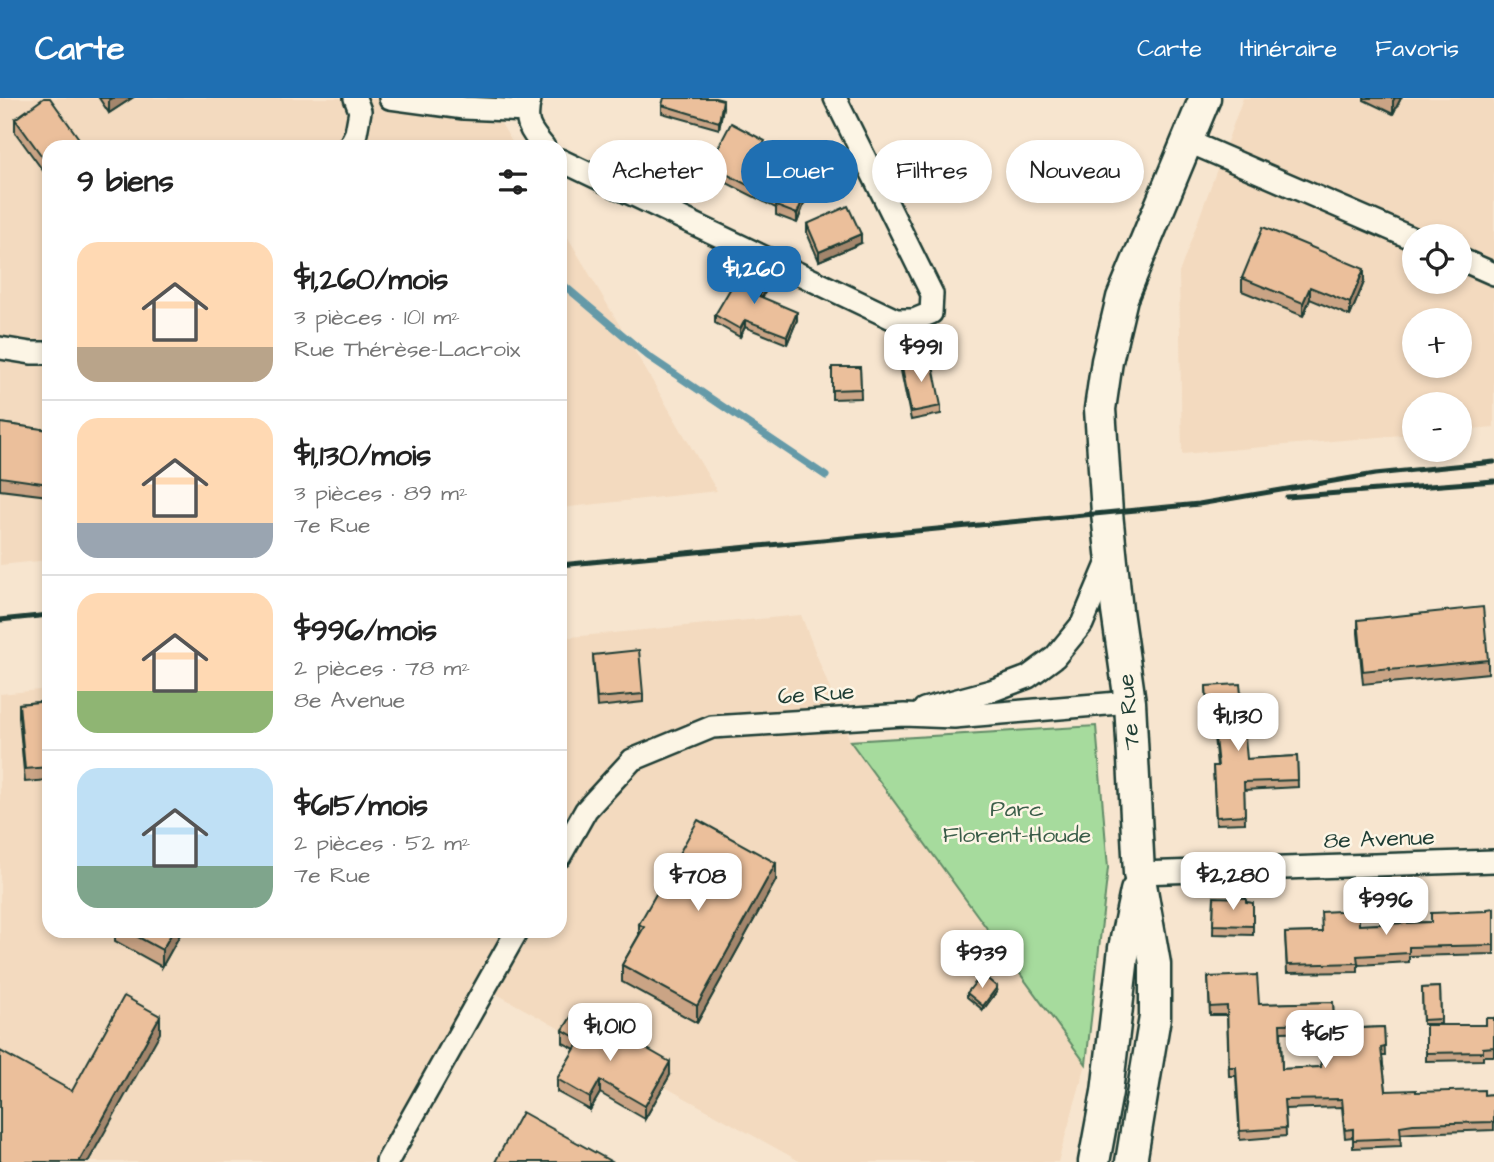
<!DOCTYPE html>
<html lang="fr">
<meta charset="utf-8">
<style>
body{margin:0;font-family:"Architects Daughter",sans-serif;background:#f6f6f6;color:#222;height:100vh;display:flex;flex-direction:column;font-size:26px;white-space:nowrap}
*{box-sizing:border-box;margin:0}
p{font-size:23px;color:#767676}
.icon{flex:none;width:38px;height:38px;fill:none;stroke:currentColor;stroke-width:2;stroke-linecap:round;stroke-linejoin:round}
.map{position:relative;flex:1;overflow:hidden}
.drawer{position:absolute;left:42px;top:42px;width:525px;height:798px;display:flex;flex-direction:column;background:#fff;border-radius:21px;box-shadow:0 4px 10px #0003}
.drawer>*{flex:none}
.banner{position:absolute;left:588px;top:42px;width:665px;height:63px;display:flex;gap:14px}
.controls{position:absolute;left:1402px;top:126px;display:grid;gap:14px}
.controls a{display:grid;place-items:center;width:70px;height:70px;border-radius:50%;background:#fff;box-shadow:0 4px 10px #0003;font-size:35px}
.price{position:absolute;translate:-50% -60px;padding:0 16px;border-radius:14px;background:#fff;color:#222;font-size:23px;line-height:46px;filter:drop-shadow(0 2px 4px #0008)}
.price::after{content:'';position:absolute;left:50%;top:42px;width:21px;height:16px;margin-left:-10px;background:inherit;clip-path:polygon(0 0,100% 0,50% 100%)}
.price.selected{background:#1f6fb2;color:#fff}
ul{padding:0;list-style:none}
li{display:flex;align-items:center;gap:21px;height:175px;padding:0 35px}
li+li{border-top:2px solid #e0e0e0}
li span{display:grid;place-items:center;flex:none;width:196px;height:140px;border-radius:21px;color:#555}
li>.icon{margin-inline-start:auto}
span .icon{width:84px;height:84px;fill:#fffc;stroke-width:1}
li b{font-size:30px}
h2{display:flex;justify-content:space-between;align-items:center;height:84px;padding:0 35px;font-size:30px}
.tag{padding:0 24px;border-radius:32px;background:#fff;box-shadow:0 4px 10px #0003;font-size:24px;line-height:63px}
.tag.selected{background:#1f6fb2;color:#fff}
header{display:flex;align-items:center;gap:42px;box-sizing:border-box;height:98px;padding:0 35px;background:#1f6fb2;color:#fff}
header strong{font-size:33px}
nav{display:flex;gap:38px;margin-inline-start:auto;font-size:24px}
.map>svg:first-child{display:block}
</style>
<header>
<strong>Carte</strong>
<nav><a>Carte</a><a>Itinéraire</a><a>Favoris</a></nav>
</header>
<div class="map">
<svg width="1494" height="1064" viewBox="0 0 1494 1064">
<rect width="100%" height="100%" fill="#f7e5cf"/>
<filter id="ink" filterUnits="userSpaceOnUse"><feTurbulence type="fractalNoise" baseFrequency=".0143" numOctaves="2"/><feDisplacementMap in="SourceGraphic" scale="14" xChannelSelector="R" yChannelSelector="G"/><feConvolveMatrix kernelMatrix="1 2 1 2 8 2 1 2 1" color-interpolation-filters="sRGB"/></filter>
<g filter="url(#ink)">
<g fill="#f3dabf" fill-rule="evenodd">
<polygon points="0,0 486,0 515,49 49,49 49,462 0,467"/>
<path d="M1243,0H1494V329L1460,332V306H1414V336L1182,356L1179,175ZM1414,138H1460V184H1414ZM1414,222H1460V268H1414Z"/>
<polygon points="560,126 717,393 560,410"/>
<polygon points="801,517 850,643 1086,966 1058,1064 801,1064 493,894 391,1064 0,1064 0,596 49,591 49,833 560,833 560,540"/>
</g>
<polygon fill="#a6db9d" stroke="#628c68" stroke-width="2" points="1096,628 1108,770 1086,966 850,643"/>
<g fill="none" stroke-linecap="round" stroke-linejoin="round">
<polyline stroke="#659aa8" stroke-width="7" points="560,184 648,258 826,378"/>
<defs>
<g id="street">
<polyline points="390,0 464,10 527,13"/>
<path d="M530,1C524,25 529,31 544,49"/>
<polyline points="1187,43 1414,141"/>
<polyline points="349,49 356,35 360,13 355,0"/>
<polyline points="560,62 896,222 914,222 931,215 932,196 835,0"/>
<polyline points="1460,161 1494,176"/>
<polyline points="0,250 31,255 49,255"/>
<polyline points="924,611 991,593 1028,579 1055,559 1082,526 1110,459"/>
<polyline points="560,758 586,712 632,662 712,629 904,617 954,619 1130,604"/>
<polyline points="1139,775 1494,763"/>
<polyline points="387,1064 517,833"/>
</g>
<g id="secondary">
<polyline points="1094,1064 1107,994 1124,850 1136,793"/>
<polyline points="1131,1064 1155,919 1155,866 1139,775 1130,604 1117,513 1107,415 1100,311 1107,263 1122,200 1205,0"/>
</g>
</defs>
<use href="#street" stroke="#1f3d34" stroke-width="26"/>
<use href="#secondary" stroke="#1f3d34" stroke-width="35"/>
<use href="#street" stroke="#fcf5e5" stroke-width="21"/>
<use href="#secondary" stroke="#fcf5e5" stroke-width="30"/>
<g stroke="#1f3d34" stroke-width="5">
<polyline points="1287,399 1494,383"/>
<polyline points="560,467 1199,406 1375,376 1494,364"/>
<polyline points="0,522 49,517"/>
</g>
</g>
<g fill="#caa485" stroke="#1f3d34" stroke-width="2" fill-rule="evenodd">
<polygon points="99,0 132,0 109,15"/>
<polygon points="1364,0 1401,0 1393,16 1364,2"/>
<polygon points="662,7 723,9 719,31 662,15"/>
<polygon points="15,21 49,49 49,81 15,34"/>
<polygon points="764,52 769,64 766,69 768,74 807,98 797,125 776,117 776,110 709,76 709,67"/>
<polygon points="807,126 861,145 819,163 807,135"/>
<polygon points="1242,180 1364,184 1350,218 1310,201 1303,218 1242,193"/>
<polygon points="766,192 762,200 797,222 787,246 745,229 740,239 715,225 715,217"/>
<polygon points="901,264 941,308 941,316 911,322 901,273"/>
<polygon points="832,269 860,269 861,300 832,301"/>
<polygon points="0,325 49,332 49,398 0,392"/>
<polygon points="1358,522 1488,562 1488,575 1390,585 1390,583 1363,586 1358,535"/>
<polygon points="593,557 643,596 643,604 597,609"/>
<polygon points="1206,588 1247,661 1297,658 1298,689 1244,692 1245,725 1216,726 1213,668 1217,668 1213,629 1208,629"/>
<polygon points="49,603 49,682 25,684 19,619 19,606"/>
<polygon points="776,782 697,925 622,884 622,867 639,837 639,826"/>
<polygon points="1214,799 1253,805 1253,837 1213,836"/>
<polygon points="1494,810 1494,856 1409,858 1409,864 1358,867 1358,874 1287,875 1285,835 1321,834 1359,827 1431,824 1487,813"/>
<polygon points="109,833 182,833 162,869 115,843 115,836"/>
<path d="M1208,879L1259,906L1333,904L1334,931L1384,929L1385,958H1382L1386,993L1484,997L1494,996V1032L1413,1035L1400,1036L1401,1048L1353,1050V1039L1345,1040L1342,1009L1285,1011L1286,1038L1240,1042L1236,978H1229L1227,917H1210ZM1320,933L1321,969L1282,971L1281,934Z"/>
<polygon points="1440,889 1441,926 1423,926 1422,890"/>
<polygon points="997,893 983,912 967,899 967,895"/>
<polygon points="1494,920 1494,958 1483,958 1483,962 1426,963 1426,927 1486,927"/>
<polygon points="563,932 670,977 645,1021 600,995 590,1012 557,994 557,981 575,951 563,945"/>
</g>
<g fill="#a4866c" stroke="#1f3d34" stroke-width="2">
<polygon points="113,0 132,0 109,15 109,2"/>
<polygon points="1395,0 1401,0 1393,16 1393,3"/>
<polygon points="723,2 723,9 719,31 719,24"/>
<polygon points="769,55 769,64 762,76 762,67"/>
<polygon points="807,90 807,98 797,125 797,116"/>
<polygon points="861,136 861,145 819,163 819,154"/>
<polygon points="1364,171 1364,184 1350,218 1350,205"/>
<polygon points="766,185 766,192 759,206 759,198"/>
<polygon points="1310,189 1310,201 1303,218 1303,205"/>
<polygon points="797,214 797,222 787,246 787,238"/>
<polygon points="745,222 745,229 740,239 740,231"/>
<polygon points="776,765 776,782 697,925 697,908"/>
<polygon points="173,833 182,833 162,869 162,852"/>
<polygon points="997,889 997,893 983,912 983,908"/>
<polygon points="160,918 160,935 88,1064 79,1064"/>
<polygon points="670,964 670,977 645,1021 645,1008"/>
<polygon points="600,982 600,995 590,1012 590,1000"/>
</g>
<g fill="#ebbf9b" stroke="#1f3d34" stroke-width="2">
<polygon points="44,0 50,0 85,49 49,49 49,68 15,21"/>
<polygon points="664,0 715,0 723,2 719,24 662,7"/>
<polygon points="731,25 765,43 761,51 769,55 762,67 768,70 766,73 807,90 797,116 776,108 778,103 709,67"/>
<polygon points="848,108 861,136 819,154 807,126"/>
<polygon points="1263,129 1364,171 1350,205 1310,189 1303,205 1242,180"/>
<polygon points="742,171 766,185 759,198 797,214 787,238 745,222 740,231 715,217"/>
<polygon points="931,258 941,308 911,314 901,264"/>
<polygon points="832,269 860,269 861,291 832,292"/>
<polygon points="0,325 49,332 49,386 0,379"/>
<polygon points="1483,509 1488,562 1390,572 1390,570 1363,573 1358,522"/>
<polygon points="639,552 643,596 597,600 593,557"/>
<polygon points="1240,586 1247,661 1297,658 1298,682 1244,684 1245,717 1216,719 1213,668 1218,668 1213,621 1208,621 1206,588"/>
<polygon points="49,603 49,669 25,671 19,606"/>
<polygon points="698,722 776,765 697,908 622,867 644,829 639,826"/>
<polygon points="1214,799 1246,800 1246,804 1253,805 1253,828 1213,827"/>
<polygon points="1494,810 1494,847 1409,849 1409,855 1357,858 1358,865 1287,867 1285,835 1322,834 1321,814 1359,812 1359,827 1431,824 1431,815 1487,813 1487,811"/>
<polygon points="127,833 173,833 162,852"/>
<polygon points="982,876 997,889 983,908 967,895"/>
<polygon points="1257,877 1259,906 1333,904 1334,925 1280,926 1282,971 1321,969 1320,932 1384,929 1385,949 1381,950 1386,993 1416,992 1416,994 1484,992 1484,997 1494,996 1494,1024 1413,1026 1400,1028 1401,1040 1353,1042 1353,1031 1345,1032 1342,1001 1284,1002 1286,1030 1240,1033 1236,969 1229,969 1227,908 1210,909 1208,879"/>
<polygon points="1440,889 1441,921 1423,922 1422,890"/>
<polygon points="124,898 160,918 79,1064 0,1064 0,953 72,993"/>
<polygon points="574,914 619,940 621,936 670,964 645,1008 600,982 590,1000 557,981 580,942 563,932"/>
<polygon points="1486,920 1494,920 1494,949 1483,950 1483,954 1426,955 1426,927 1486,927"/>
<polygon points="522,1014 612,1064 495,1064"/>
</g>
</g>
<g text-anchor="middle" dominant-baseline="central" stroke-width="5" stroke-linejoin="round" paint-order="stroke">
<g font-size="23" fill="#1f3d34" stroke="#fcf5e5">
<text transform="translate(816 596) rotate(-4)">6e Rue</text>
<text transform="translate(1129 614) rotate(-95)">7e Rue</text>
<text transform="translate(1379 741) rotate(-2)">8e Avenue</text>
</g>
<g font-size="23" fill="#3a5d49" stroke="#fcf5e5">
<text x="1017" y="711">Parc<tspan x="1017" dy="26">Florent-Houde</tspan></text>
</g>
</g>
</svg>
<div class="controls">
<a><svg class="icon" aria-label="locate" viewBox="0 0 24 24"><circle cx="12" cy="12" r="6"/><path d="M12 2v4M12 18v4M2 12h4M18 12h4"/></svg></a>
<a>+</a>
<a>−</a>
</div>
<b class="price selected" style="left:754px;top:208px">$1,260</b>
<b class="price" style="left:921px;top:286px">$991</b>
<b class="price" style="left:1238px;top:655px">$1,130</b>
<b class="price" style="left:1233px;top:814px">$2,280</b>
<b class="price" style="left:698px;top:815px">$708</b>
<b class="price" style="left:1386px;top:839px">$996</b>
<b class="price" style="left:982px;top:892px">$939</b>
<b class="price" style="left:610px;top:965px">$1,010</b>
<b class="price" style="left:1325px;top:972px">$615</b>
<div class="banner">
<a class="tag">Acheter</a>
<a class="tag selected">Louer</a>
<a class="tag">Filtres</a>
<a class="tag">Nouveau</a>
</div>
<section class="drawer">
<h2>9 biens<svg class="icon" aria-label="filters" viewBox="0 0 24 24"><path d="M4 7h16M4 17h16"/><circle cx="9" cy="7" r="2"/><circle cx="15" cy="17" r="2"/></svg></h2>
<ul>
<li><span style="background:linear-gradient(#ffd9b3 75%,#b9a48a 0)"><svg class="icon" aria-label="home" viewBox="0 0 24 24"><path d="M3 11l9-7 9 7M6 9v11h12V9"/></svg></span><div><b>$1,260/mois</b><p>3 pièces · 101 m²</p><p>Rue Thérèse-Lacroix</p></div></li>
<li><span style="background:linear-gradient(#ffd9b3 75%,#9aa5b1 0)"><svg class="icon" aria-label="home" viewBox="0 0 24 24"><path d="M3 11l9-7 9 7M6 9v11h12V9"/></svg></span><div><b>$1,130/mois</b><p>3 pièces · 89 m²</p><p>7e Rue</p></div></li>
<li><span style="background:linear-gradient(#ffd9b3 70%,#8fb573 0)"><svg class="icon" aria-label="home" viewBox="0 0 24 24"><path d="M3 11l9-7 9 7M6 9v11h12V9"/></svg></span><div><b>$996/mois</b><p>2 pièces · 78 m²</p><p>8e Avenue</p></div></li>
<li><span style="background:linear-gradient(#bfe0f5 70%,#7fa58c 0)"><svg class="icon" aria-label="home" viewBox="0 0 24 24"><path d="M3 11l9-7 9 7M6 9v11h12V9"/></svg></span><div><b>$615/mois</b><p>2 pièces · 52 m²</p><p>7e Rue</p></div></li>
</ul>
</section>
</div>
